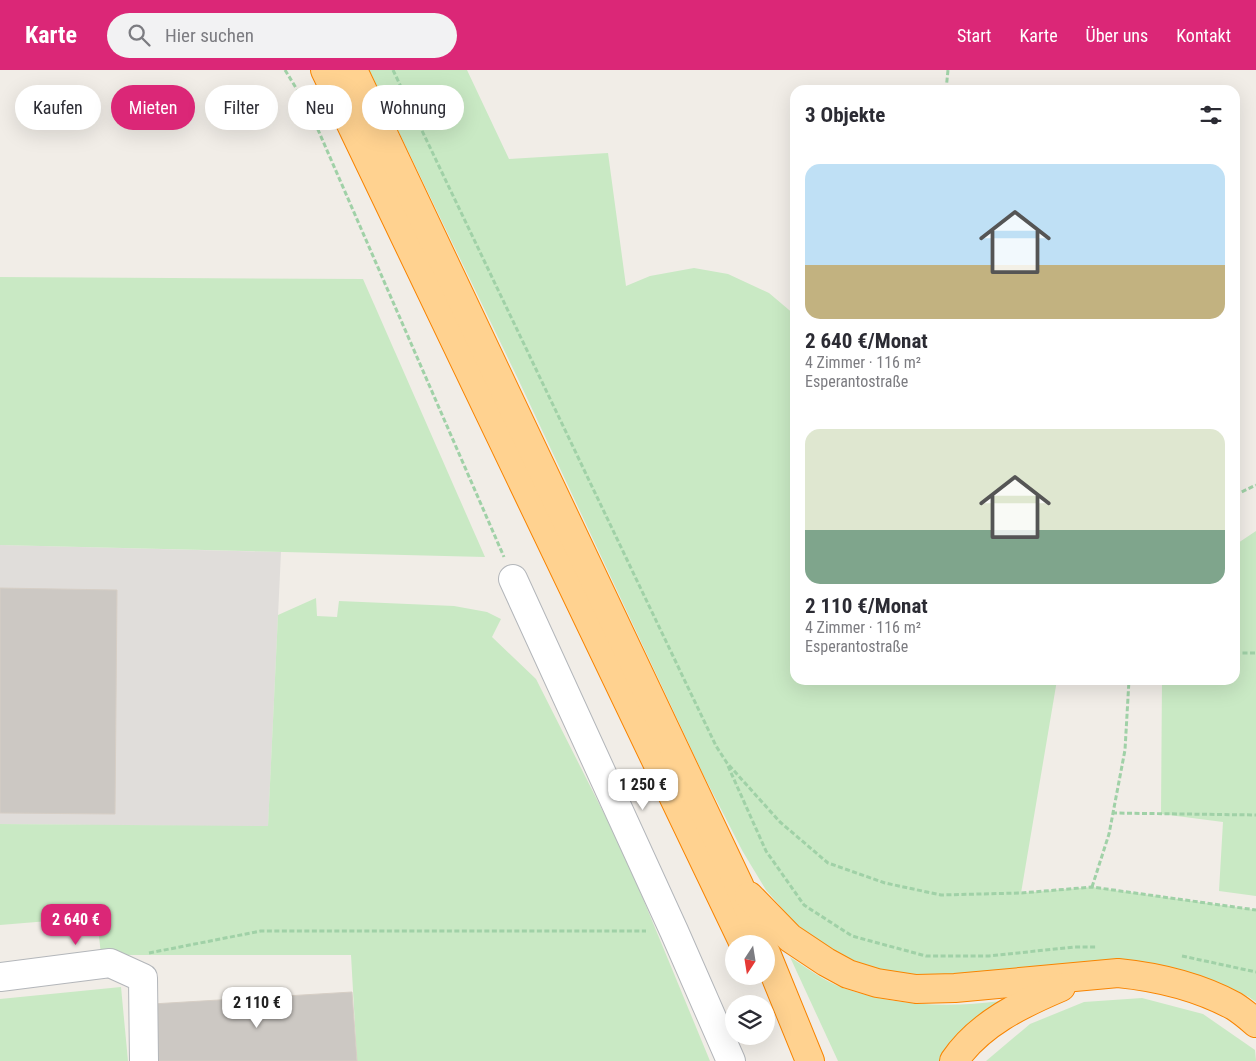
<!DOCTYPE html>
<html lang="de">
<meta charset="utf-8">
<style>
body{margin:0;font-family:"Roboto Condensed",sans-serif;background:#f2f2f3;color:#2b2b33;height:100vh;display:flex;flex-direction:column;font-size:19px;white-space:nowrap}
*{box-sizing:border-box;margin:0}
p{font-size:16px;color:#7c7c81}
.icon{flex:none;width:28px;height:28px;fill:none;stroke:currentColor;stroke-width:2;stroke-linecap:round;stroke-linejoin:round}
.map{position:relative;flex:1;overflow:hidden}
.side{position:absolute;left:790px;top:15px;width:450px;height:600px;display:flex;flex-direction:column;background:#fff;border-radius:15px;box-shadow:0 5px 20px #0002}
.side>*{flex:none}
.guide{position:absolute;left:15px;top:15px;width:475px;height:45px;display:flex;gap:10px}
.needle{width:32px;rotate:192deg}
.fabs{position:absolute;left:725px;top:865px;display:grid;gap:10px}
.fabs a{display:grid;place-items:center;width:50px;height:50px;border-radius:50%;background:#fff;box-shadow:0 5px 20px #0002;font-size:25px}
.price{position:absolute;translate:-50% -42px;padding:0 11px;border-radius:10px;background:#fff;color:#222;font-size:16px;line-height:32px;filter:drop-shadow(0 1px 2px #0008)}
.price::after{content:'';position:absolute;left:50%;top:30px;width:15px;height:11px;margin-left:-8px;background:inherit;clip-path:polygon(0 0,100% 0,50% 100%)}
.price.selected{background:#db2777;color:#fff}
ul{padding:0;list-style:none}
li{display:grid;align-content:center;gap:10px;height:265px;padding:0 15px}
li span{display:grid;place-items:center;height:155px;border-radius:15px;color:#555}
li>.icon{margin-inline-start:auto}
span .icon{width:90px;height:90px;fill:#fffc;stroke-width:1}
li b{font-size:21px}
h2{display:flex;justify-content:space-between;align-items:center;height:60px;padding:0 15px;font-size:21px}
.pill{padding:0 18px;border-radius:22px;background:#fff;box-shadow:0 5px 20px #0002;font-size:18px;line-height:45px}
.pill.selected{background:#db2777;color:#fff}
header{display:flex;align-items:center;gap:30px;box-sizing:border-box;height:70px;padding:0 25px;background:#db2777;color:#fff}
header strong{font-size:24px}
nav{display:flex;gap:28px;margin-inline-start:auto;font-size:18px}
.search{width:350px;height:45px;background:#f2f2f3;display:flex;align-items:center;gap:12px;box-sizing:border-box;padding:0 18px;border-radius:28px;color:#7c7c81;font-size:19px}
.map>svg:first-child{display:block}
</style>
<header>
<strong>Karte</strong>
<div class="search"><svg class="icon" aria-label="search" viewBox="0 0 24 24"><circle cx="10" cy="10" r="6"/><path d="M15 15l6 6"/></svg>Hier suchen</div>
<nav><a>Start</a><a>Karte</a><a>Über uns</a><a>Kontakt</a></nav>
</header>
<div class="map">
<svg width="1256" height="991" viewBox="0 0 1256 991">
<rect width="100%" height="100%" fill="#f1ede7"/>
<polygon fill="#e0ddda" points="0,475 281,482 268,757 0,754"/>
<g fill="#c9e9c4">
<polygon points="369,0 467,0 509,89 608,83 626,216 650,206 694,198 728,204 769,223 795,245 795,610 1057,610 1021,823 1092,817 1256,840 1256,932 1249,927 1202,906 1150,895 949,908 907,906 859,895 826,879 793,851 766,820 743,782 703,704 519,311"/>
<polygon points="0,207 363,209 485,487 0,475"/>
<polygon points="1256,461 1256,826 1219,821 1223,752 1161,744 1162,610 1235,610 1235,475"/>
<polygon points="316,528 317,546 337,547 339,531 454,536 487,542 501,549 492,567 536,609 625,785 710,991 357,991 351,885 101,885 97,847 0,855 0,754 268,756 278,545"/>
<path d="M790,887C807,898 824,911 843,918C893,936 949,938 1001,931L954,973L940,991H838Z"/>
<polygon points="121,917 128,991 0,991 0,929"/>
<polygon points="1142,928 1203,944 1255,980 1256,991 986,991 1030,954 1084,932"/>
</g>
<g fill="#ccc8c3" stroke="#d6cec5">
<polygon points="0,518 117,520 115,744 0,743"/>
<polygon points="352,922 357,991 155,991 152,934"/>
</g>
<g fill="none" stroke-linecap="round" stroke-linejoin="round">
<defs>
<g id="minor">
<polyline points="513,509 674,861 731,991"/>
<polyline points="0,907 110,893 143,908 144,991"/>
</g>
<g id="highway">
<polyline points="325,0 744,874"/>
<polyline points="353,0 739,815 763,874"/>
<path d="M749,826L790,868L826,892L848,904L877,913L916,919L955,918L1118,903C1158,907 1199,917 1234,936C1242,941 1249,947 1256,953"/>
<polyline points="766,883 810,991"/>
<path d="M954,991C979,954 1021,934 1061,917"/>
</g>
</defs>
<use href="#minor" stroke="#b3b6ba" stroke-width="30"/>
<use href="#highway" stroke="#f88400" stroke-width="30"/>
<g stroke="#a0d1a7" stroke-width="3" stroke-dasharray="5 2.5" stroke-linecap="butt">
<polyline points="285,0 309,39 504,487"/>
<polyline points="393,0 716,676 727,693 780,752 828,793 885,813 941,825 1021,823 1092,817 1256,840"/>
<polyline points="946,20 948,0"/>
<polyline points="1235,425 1256,415"/>
<polyline points="1235,583 1256,583"/>
<polyline points="728,696 766,781 804,835 852,866 926,886 989,886 1074,877 1096,877"/>
<polyline points="1112,743 1256,745"/>
<polyline points="1092,817 1109,764 1125,680 1129,610"/>
<polyline points="149,883 261,861 646,861"/>
<polyline points="1182,886 1256,902"/>
</g>
<use href="#minor" stroke="#fff" stroke-width="28"/>
<use href="#highway" stroke="#ffd290" stroke-width="28"/>
</g>
</svg>
<div class="fabs">
<a><svg class="needle" viewBox="-14 -14 28 28"><path d="M0-13l5 13h-10z" fill="#e53935"/><path d="M0 13l5-13h-10z" fill="#7c7c81"/></svg></a>
<a><svg class="icon" aria-label="layers" viewBox="0 0 24 24"><path d="M12 4l9 5-9 5-9-5zM3 14l9 5 9-5"/></svg></a>
</div>
<b class="price" style="left:643px;top:741px">1 250 €</b>
<b class="price selected" style="left:76px;top:876px">2 640 €</b>
<b class="price" style="left:257px;top:959px">2 110 €</b>
<div class="guide">
<a class="pill">Kaufen</a>
<a class="pill selected">Mieten</a>
<a class="pill">Filter</a>
<a class="pill">Neu</a>
<a class="pill">Wohnung</a>
</div>
<section class="side">
<h2>3 Objekte<svg class="icon" aria-label="filters" viewBox="0 0 24 24"><path d="M4 7h16M4 17h16"/><circle cx="9" cy="7" r="2"/><circle cx="15" cy="17" r="2"/></svg></h2>
<ul>
<li><span style="background:linear-gradient(#bfe0f5 65%,#c2b280 0)"><svg class="icon" aria-label="home" viewBox="0 0 24 24"><path d="M3 11l9-7 9 7M6 9v11h12V9"/></svg></span><div><b>2 640 €/Monat</b><p>4 Zimmer · 116 m²</p><p>Esperantostraße</p></div></li>
<li><span style="background:linear-gradient(#dfe7d0 65%,#7fa58c 0)"><svg class="icon" aria-label="home" viewBox="0 0 24 24"><path d="M3 11l9-7 9 7M6 9v11h12V9"/></svg></span><div><b>2 110 €/Monat</b><p>4 Zimmer · 116 m²</p><p>Esperantostraße</p></div></li>
</ul>
</section>
</div>
